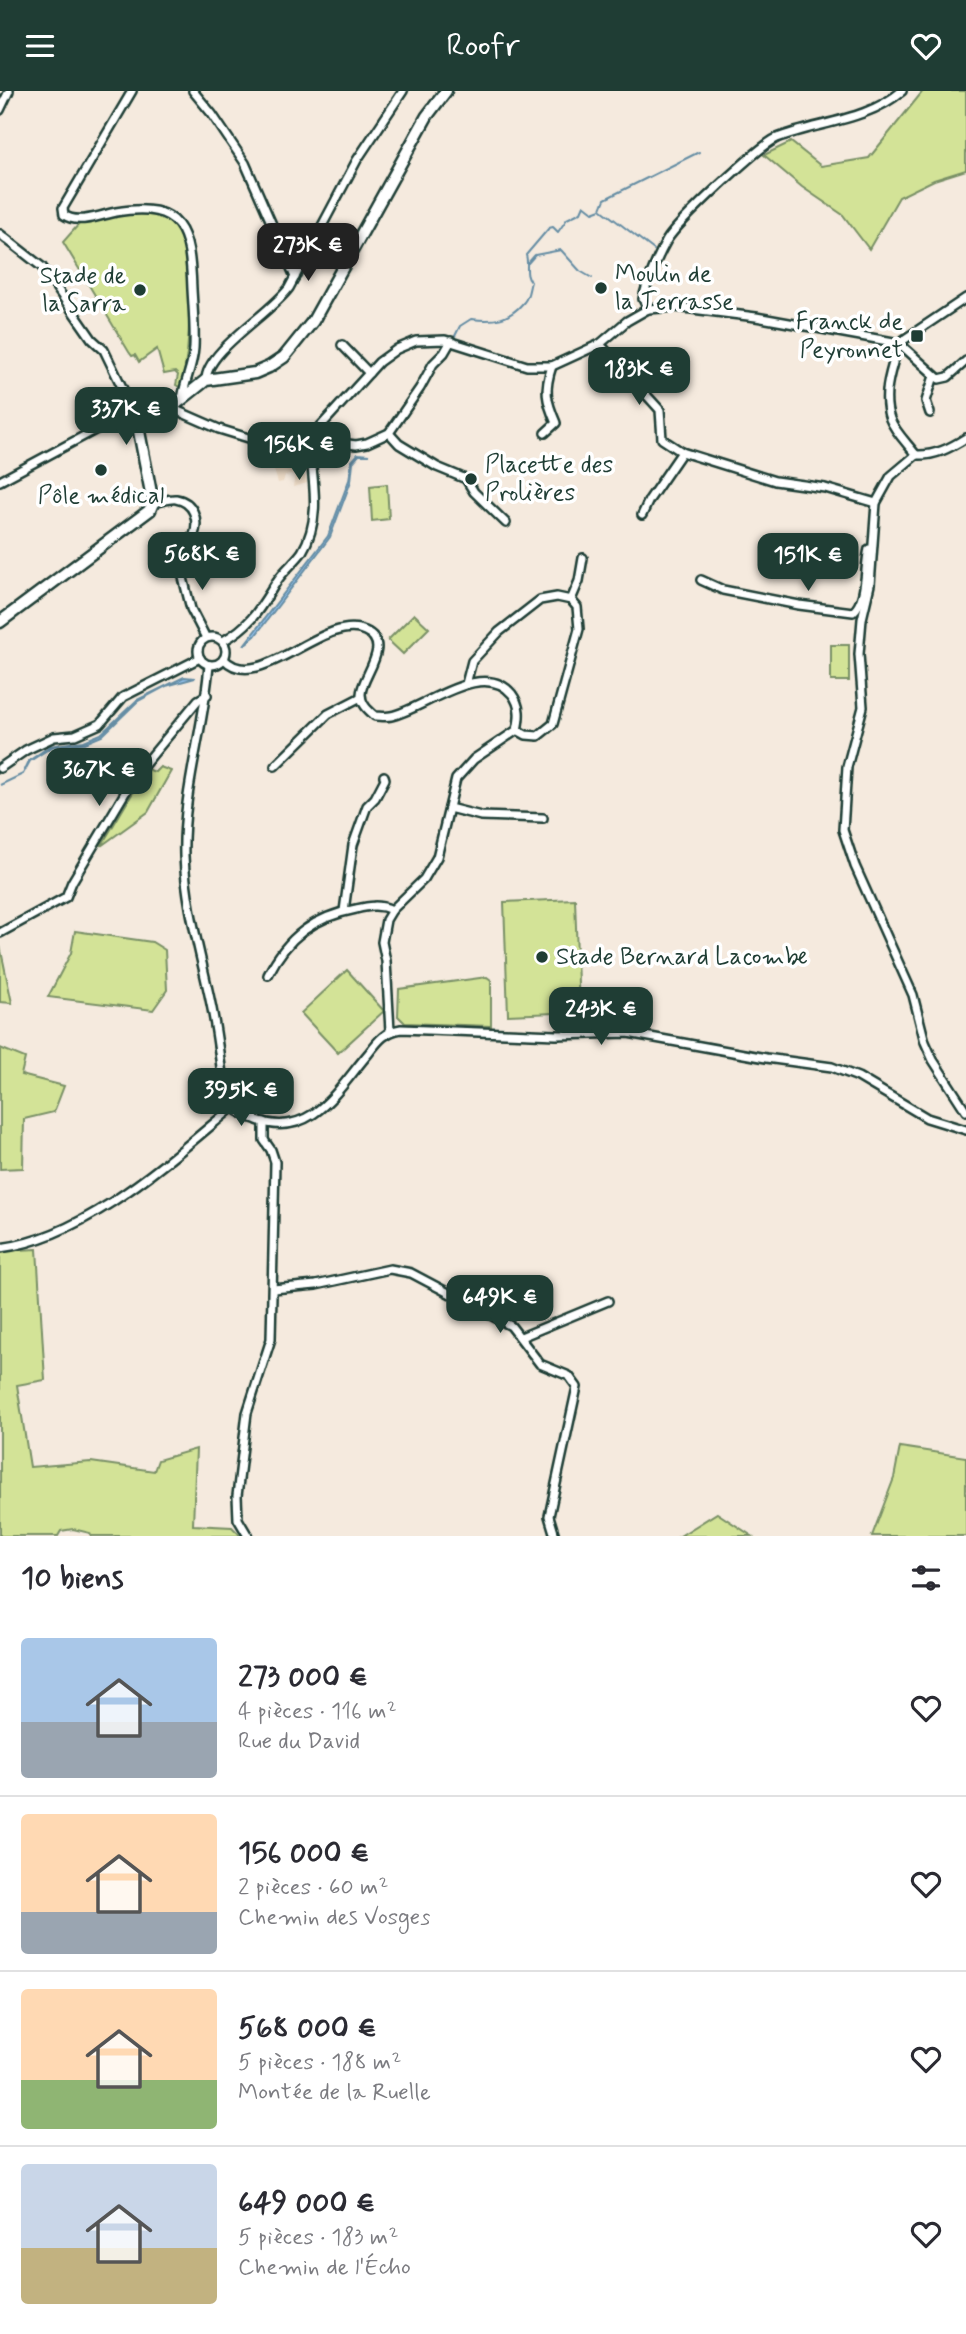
<!DOCTYPE html>
<html lang="fr">
<meta charset="utf-8">
<style>
body{margin:0;font-family:Mynerve,sans-serif;background:#f2f2f3;color:#2b2b33;height:100vh;display:flex;flex-direction:column;font-size:26px;white-space:nowrap}
*{box-sizing:border-box;margin:0}
p{font-size:23px;color:#7c7c81}
.icon{flex:none;width:38px;height:38px;fill:none;stroke:currentColor;stroke-width:2;stroke-linecap:round;stroke-linejoin:round}
.map{position:relative;height:1445px;overflow:hidden}
.drawer{display:flex;flex-direction:column;background:#fff;flex:1}
.drawer>*{flex:none}
.price{position:absolute;translate:-50% -60px;padding:0 16px;border-radius:14px;background:#1f3d34;color:#fff;font-size:23px;line-height:46px;filter:drop-shadow(0 2px 4px #0008)}
.price::after{content:'';position:absolute;left:50%;top:42px;width:21px;height:16px;margin-left:-10px;background:inherit;clip-path:polygon(0 0,100% 0,50% 100%)}
.price.selected{background:#222;color:#fff}
ul{padding:0;list-style:none}
li{display:flex;align-items:center;gap:21px;height:175px;padding:0 21px}
li+li{border-top:2px solid #e1e1e2}
li span{display:grid;place-items:center;flex:none;width:196px;height:140px;border-radius:7px;color:#555}
li>.icon{margin-inline-start:auto}
span .icon{width:84px;height:84px;fill:#fffc;stroke-width:1}
li b{font-size:30px}
h2{display:flex;justify-content:space-between;align-items:center;height:84px;padding:0 21px;font-size:30px}
header{display:flex;justify-content:space-between;align-items:center;height:91px;padding:0 21px;background:#1f3d34;color:#fff;font-size:32px;font-weight:600}
.map>svg:first-child{display:block}
</style>
<header><svg class="icon" aria-label="menu" viewBox="0 0 24 24"><path d="M4 6h16M4 12h16M4 18h16"/></svg>Roofr<svg class="icon" aria-label="heart" viewBox="0 0 24 24"><path d="M12 20l-8-8c-3-5 5-10 8-4 3-6 11-1 8 4z"/></svg></header>
<div class="map">
<svg width="966" height="1445" viewBox="0 0 966 1445">
<rect width="100%" height="100%" fill="#f5eade"/>
<filter id="ink" filterUnits="userSpaceOnUse"><feTurbulence type="fractalNoise" baseFrequency=".0143" numOctaves="2"/><feDisplacementMap in="SourceGraphic" scale="14" xChannelSelector="R" yChannelSelector="G"/><feConvolveMatrix kernelMatrix="1 2 1 2 8 2 1 2 1" color-interpolation-filters="sRGB"/></filter>
<g filter="url(#ink)">
<polygon fill="#eedcc7" points="298,360 302,362 300,365 307,392 293,396 295,383 285,385 283,391 278,392 271,369 276,361 282,365"/>
<g fill="#d3e397" stroke="#799066" stroke-width="2">
<polygon points="923,0 966,0 966,79 934,89 899,106 869,158 843,124 802,96 764,64 791,51 821,75 869,67"/>
<path d="M148,122C160,125 173,129 180,140C185,148 185,158 186,167C191,210 191,254 181,297L176,294L178,284L175,281L164,283L157,258L139,271L135,264L132,265L129,261L63,151L80,132L110,124Z"/>
<polygon points="387,393 389,428 372,430 370,395"/>
<polygon points="414,523 429,537 403,563 388,549"/>
<rect x="831" y="554" width="18" height="36"/>
<polygon points="160,676 171,680 148,721 101,755 147,678 155,681"/>
<polygon points="575,808 579,921 508,924 504,811"/>
<polygon points="75,840 152,851 165,859 167,899 153,919 48,906 71,862"/>
<polygon points="0,855 12,912 0,911"/>
<polygon points="347,879 384,920 338,962 301,922"/>
<polygon points="487,886 491,889 491,935 405,932 398,925 399,898"/>
<polygon points="0,957 25,967 21,984 64,995 54,1021 24,1028 23,1077 0,1078"/>
<polygon points="37,1158 45,1289 17,1294 30,1376 91,1371 154,1380 158,1369 196,1358 193,1434 232,1436 241,1445 91,1445 90,1442 73,1438 61,1440 58,1445 0,1445 0,1160"/>
<polygon points="900,1356 966,1366 966,1445 872,1445 894,1387"/>
<polygon points="717,1422 752,1445 680,1445"/>
</g>
<g fill="#94c3ef" stroke="#658da4" stroke-width="2">
<polygon points="358,363 369,364 359,364 353,371 351,390 330,446 255,545 244,554 328,445 349,389 352,370"/>
<polygon points="184,586 195,587 166,595 138,610 102,645 85,652 50,656 30,670 23,683 0,694 23,683 29,670 50,655 84,650 101,643 137,609"/>
</g>
<g fill="none" stroke-linecap="round" stroke-linejoin="round">
<g stroke="#658da4" stroke-width="2">
<polyline points="602,119 654,159"/>
<polyline points="528,172 535,164 561,159 580,180 592,187"/>
<path d="M455,245L460,235L471,228C495,231 509,229 524,211C529,206 529,196 531,191C524,184 529,173 526,164L549,137L553,136L558,141L567,128L581,121L584,114L593,121L601,118L605,108L699,61"/>
<polyline points="33,668 52,656"/>
</g>
<defs>
<g id="street">
<path d="M132,0L63,117L64,124C78,134 101,124 116,121C183,110 190,140 192,198C193,217 195,237 194,257C193,275 184,291 182,309"/>
<polyline points="193,0 212,23 245,72 295,186"/>
<polyline points="0,19 9,0"/>
<polyline points="0,143 42,176 92,248 104,259 136,325 127,323 110,331 0,390"/>
<polyline points="966,207 899,252 939,288 948,286 966,270"/>
<path d="M648,218L643,208C646,192 659,163 667,149C678,131 759,55 777,47C818,31 867,30 902,0"/>
<polyline points="600,253 660,319 662,348 682,361 775,390 825,397 876,412"/>
<polyline points="342,254 369,282"/>
<path d="M206,289C206,260 271,222 289,197L357,69L403,0"/>
<polyline points="171,317 219,338 255,349 309,348 356,354 367,352 389,342 420,297 433,273 444,262 451,250"/>
<polyline points="930,322 926,310 934,285"/>
<polyline points="389,342 399,353 437,376 466,388 474,401 506,432"/>
<path d="M545,342L556,332C546,309 544,299 552,275"/>
<path d="M309,348L379,271L397,258L416,250L445,249L527,275H552L600,253L627,230L648,218L676,216L756,226L899,252C892,276 881,303 890,328C895,341 908,353 916,364"/>
<polyline points="916,364 891,385 876,412 870,494 862,528 859,563 863,616 847,676 843,739 855,775 913,904 925,951 933,969 966,1020"/>
<path d="M916,364C935,365 950,357 966,347"/>
<path d="M153,412C161,411 169,407 176,408C194,411 199,429 194,444L181,455L177,463L191,518L206,547"/>
<polyline points="642,424 649,409 682,361"/>
<path d="M701,489L723,499L799,514L853,521C868,508 864,476 869,458"/>
<polyline points="571,509 579,490 583,467"/>
<circle cx="212" cy="560" r="14"/>
<path d="M223,550C252,534 260,517 277,490C284,479 295,471 302,461C323,426 312,387 309,348"/>
<path d="M224,568C258,605 325,521 365,540C394,553 361,586 361,603C361,613 368,619 375,625C380,625 386,626 391,625C423,619 483,567 512,603C521,615 520,626 517,639L474,668L456,688L437,766L424,788L392,819L386,829L382,851L386,870L390,940"/>
<path d="M209,574C204,638 182,702 184,765C186,815 201,864 211,913C217,941 220,970 224,998C231,1020 237,1021 257,1029C311,1049 338,998 368,963C378,950 384,941 401,938L556,944L628,942L766,967L832,976L858,986L927,1027L966,1039"/>
<polyline points="466,593 472,570 499,541 540,509 557,506 571,509 577,516 579,538 553,633 538,645 526,644 517,639"/>
<polyline points="275,675 328,623 361,606"/>
<polyline points="0,677 26,659 54,646 75,644 100,633 123,606 200,567"/>
<polyline points="449,717 481,725 543,727"/>
<polyline points="344,820 353,754 367,715 375,707 385,688 384,685"/>
<polyline points="0,842 66,806 72,791 135,685 198,609 207,604"/>
<path d="M268,884C287,846 314,826 356,818C369,815 379,813 392,819"/>
<path d="M0,1157C86,1146 167,1071 232,1017"/>
<polyline points="273,1198 316,1194 390,1178 411,1182 511,1235 540,1273 569,1285 577,1296 549,1425 555,1445"/>
<polyline points="521,1246 608,1210"/>
<polyline points="248,1445 238,1428 237,1405 247,1322 271,1248 275,1071 271,1059 264,1049 264,1031"/>
</g>
<polyline id="secondary" points="0,531 150,419 153,412 136,325 171,317 206,289 255,282 269,276 284,266 313,230 427,25 446,0"/>
</defs>
<use href="#street" stroke="#1f3d34" stroke-width="12"/>
<use href="#secondary" stroke="#1f3d34" stroke-width="15"/>
<use href="#street" stroke="#fff" stroke-width="7"/>
<use href="#secondary" stroke="#fff" stroke-width="10"/>
</g>
</g>
<g fill="#1f3d34" stroke="#fff" stroke-width="2.5">
<circle cx="601" cy="197" r="7"/>
<circle cx="140" cy="199" r="7"/>
<rect x="910" y="238" width="14" height="14" rx="3.5"/>
<circle cx="101" cy="379" r="7"/>
<circle cx="471" cy="388" r="7"/>
<circle cx="542" cy="866" r="7"/>
</g>
<g text-anchor="middle" dominant-baseline="central" stroke-width="7" stroke-linejoin="round" paint-order="stroke">
<g font-size="24" fill="#1f3d34" stroke="#fff" text-anchor="start">
<text x="615" y="183">Moulin de<tspan x="615" dy="28">la Terrasse</tspan></text>
<text x="126" y="185" text-anchor="end">Stade de<tspan x="126" dy="28">la Sarra</tspan></text>
<text x="903" y="231" text-anchor="end">Franck de<tspan x="903" dy="28">Peyronnet</tspan></text>
<text x="485" y="374">Placette des<tspan x="485" dy="28">Prolières</tspan></text>
<text x="101" y="405" text-anchor="middle">Pôle médical</text>
<text x="556" y="866">Stade Bernard Lacombe</text>
</g>
</g>
</svg>
<b class="price selected" style="left:308px;top:192px">273K €</b>
<b class="price" style="left:639px;top:316px">183K €</b>
<b class="price" style="left:126px;top:356px">337K €</b>
<b class="price" style="left:299px;top:391px">156K €</b>
<b class="price" style="left:202px;top:501px">568K €</b>
<b class="price" style="left:808px;top:502px">151K €</b>
<b class="price" style="left:99px;top:717px">367K €</b>
<b class="price" style="left:601px;top:956px">243K €</b>
<b class="price" style="left:241px;top:1037px">395K €</b>
<b class="price" style="left:500px;top:1244px">649K €</b>
</div>
<section class="drawer">
<h2>10 biens<svg class="icon" aria-label="filters" viewBox="0 0 24 24"><path d="M4 7h16M4 17h16"/><circle cx="9" cy="7" r="2"/><circle cx="15" cy="17" r="2"/></svg></h2>
<ul>
<li><span style="background:linear-gradient(#a9c7e8 60%,#9aa5b1 0)"><svg class="icon" aria-label="home" viewBox="0 0 24 24"><path d="M3 11l9-7 9 7M6 9v11h12V9"/></svg></span><div><b>273 000 €</b><p>4 pièces · 116 m²</p><p>Rue du David</p></div><svg class="icon" aria-label="heart" viewBox="0 0 24 24"><path d="M12 20l-8-8c-3-5 5-10 8-4 3-6 11-1 8 4z"/></svg></li>
<li><span style="background:linear-gradient(#ffd9b3 70%,#9aa5b1 0)"><svg class="icon" aria-label="home" viewBox="0 0 24 24"><path d="M3 11l9-7 9 7M6 9v11h12V9"/></svg></span><div><b>156 000 €</b><p>2 pièces · 60 m²</p><p>Chemin des Vosges</p></div><svg class="icon" aria-label="heart" viewBox="0 0 24 24"><path d="M12 20l-8-8c-3-5 5-10 8-4 3-6 11-1 8 4z"/></svg></li>
<li><span style="background:linear-gradient(#ffd9b3 65%,#8fb573 0)"><svg class="icon" aria-label="home" viewBox="0 0 24 24"><path d="M3 11l9-7 9 7M6 9v11h12V9"/></svg></span><div><b>568 000 €</b><p>5 pièces · 188 m²</p><p>Montée de la Ruelle</p></div><svg class="icon" aria-label="heart" viewBox="0 0 24 24"><path d="M12 20l-8-8c-3-5 5-10 8-4 3-6 11-1 8 4z"/></svg></li>
<li><span style="background:linear-gradient(#c9d6e8 60%,#c2b280 0)"><svg class="icon" aria-label="home" viewBox="0 0 24 24"><path d="M3 11l9-7 9 7M6 9v11h12V9"/></svg></span><div><b>649 000 €</b><p>5 pièces · 183 m²</p><p>Chemin de l'Écho</p></div><svg class="icon" aria-label="heart" viewBox="0 0 24 24"><path d="M12 20l-8-8c-3-5 5-10 8-4 3-6 11-1 8 4z"/></svg></li>
</ul>
</section>
